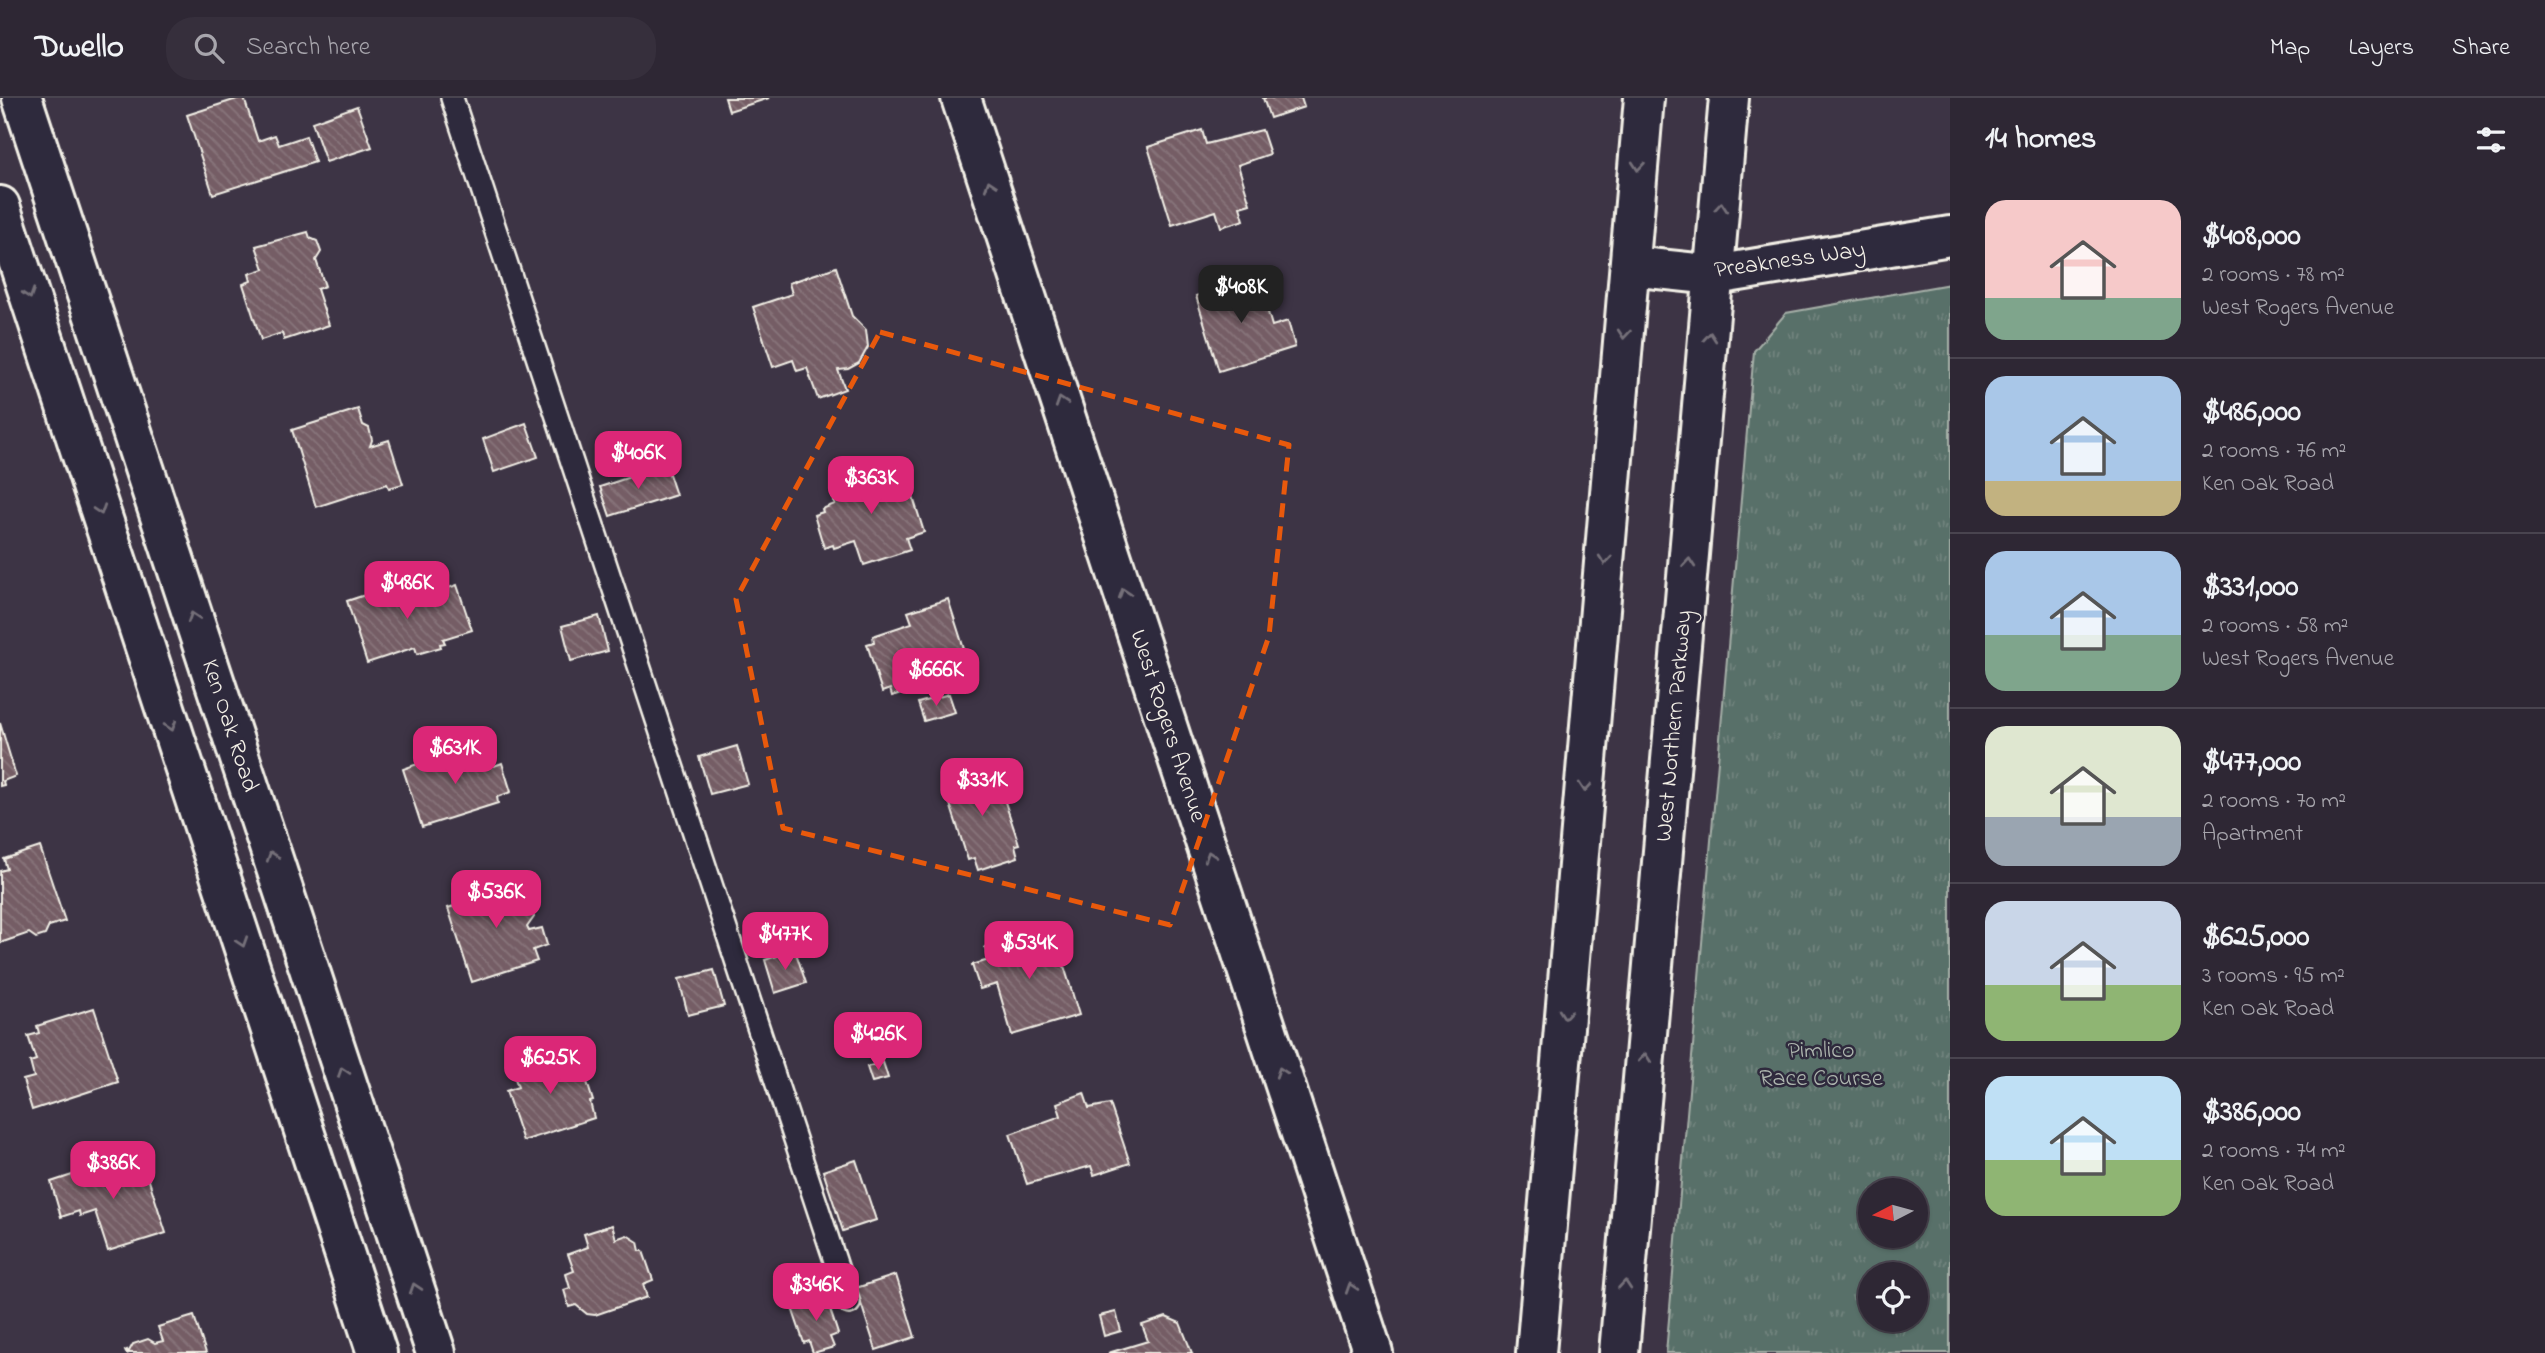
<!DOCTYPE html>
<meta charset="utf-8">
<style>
body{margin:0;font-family:"Indie Flower",sans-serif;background:#362f3c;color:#f1f3f6;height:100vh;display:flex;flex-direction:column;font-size:26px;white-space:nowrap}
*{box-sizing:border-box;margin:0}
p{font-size:23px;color:#a7a5ac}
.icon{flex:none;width:38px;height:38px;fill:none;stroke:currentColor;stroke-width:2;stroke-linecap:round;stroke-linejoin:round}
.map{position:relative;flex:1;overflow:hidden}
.panel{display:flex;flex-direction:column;background:#2e2734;width:595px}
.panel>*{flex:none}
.needle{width:46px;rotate:264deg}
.buttons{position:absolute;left:1858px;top:1080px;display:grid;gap:14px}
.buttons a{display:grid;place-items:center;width:70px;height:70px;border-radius:50%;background:#2e2734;box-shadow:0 2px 5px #0004,0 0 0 2px #49444f;font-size:35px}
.price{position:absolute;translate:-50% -60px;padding:0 16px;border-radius:14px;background:#db2777;color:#fff;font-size:23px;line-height:46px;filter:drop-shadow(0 2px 4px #0008)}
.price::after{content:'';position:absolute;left:50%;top:42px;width:21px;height:16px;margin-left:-10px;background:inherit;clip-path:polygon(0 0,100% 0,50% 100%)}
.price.selected{background:#222;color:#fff}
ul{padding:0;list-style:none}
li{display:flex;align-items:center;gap:21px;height:175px;padding:0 35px}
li+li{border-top:2px solid #49444f}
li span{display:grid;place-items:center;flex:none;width:196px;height:140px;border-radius:21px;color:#555}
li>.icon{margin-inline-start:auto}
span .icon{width:84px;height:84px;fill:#fffc;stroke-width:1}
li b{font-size:30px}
h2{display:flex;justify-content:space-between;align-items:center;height:84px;padding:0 35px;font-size:30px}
header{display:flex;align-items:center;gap:42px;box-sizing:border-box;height:98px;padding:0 35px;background:#2e2734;border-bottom:2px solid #49444f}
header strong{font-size:33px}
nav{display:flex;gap:38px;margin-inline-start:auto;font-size:24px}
.search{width:490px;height:63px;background:#362f3c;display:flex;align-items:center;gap:18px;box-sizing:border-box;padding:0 24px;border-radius:28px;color:#a7a5ac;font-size:26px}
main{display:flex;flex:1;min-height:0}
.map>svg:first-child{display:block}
</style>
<header>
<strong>Dwello</strong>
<div class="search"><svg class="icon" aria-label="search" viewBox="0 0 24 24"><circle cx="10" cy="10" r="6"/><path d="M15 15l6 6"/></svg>Search here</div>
<nav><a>Map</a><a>Layers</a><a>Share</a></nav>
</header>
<main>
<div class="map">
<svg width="1950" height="1255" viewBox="0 0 1950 1255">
<defs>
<pattern id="grass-tufts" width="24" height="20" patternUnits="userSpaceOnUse" patternTransform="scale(1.75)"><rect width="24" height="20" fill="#596f69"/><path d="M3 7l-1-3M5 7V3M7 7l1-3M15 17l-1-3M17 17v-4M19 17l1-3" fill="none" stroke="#71847e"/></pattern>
<pattern id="building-back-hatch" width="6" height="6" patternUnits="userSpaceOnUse" patternTransform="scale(1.75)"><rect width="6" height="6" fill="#745d65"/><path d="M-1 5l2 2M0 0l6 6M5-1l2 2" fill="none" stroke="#88757b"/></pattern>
</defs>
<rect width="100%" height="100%" fill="#3d3445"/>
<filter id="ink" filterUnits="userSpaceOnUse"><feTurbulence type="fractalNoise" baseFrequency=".0143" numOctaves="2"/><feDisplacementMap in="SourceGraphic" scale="14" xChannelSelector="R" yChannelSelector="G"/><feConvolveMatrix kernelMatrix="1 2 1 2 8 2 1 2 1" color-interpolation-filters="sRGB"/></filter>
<g filter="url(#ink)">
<path fill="url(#grass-tufts)" stroke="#a6b0a8" stroke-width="2" fill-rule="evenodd" d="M1950,186V1255H1666L1754,253L1786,215ZM1871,1092H1916V1138H1871ZM1871,1176H1916V1222H1871Z"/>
<g fill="url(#building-back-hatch)" stroke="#f4f1e8" stroke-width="2">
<polygon points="240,0 244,0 258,43 275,37 279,47 306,38 315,64 213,96 187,17"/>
<polygon points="725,0 769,0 729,13"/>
<polygon points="1263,0 1301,0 1304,9 1270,20"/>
<polygon points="357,8 372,49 326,64 312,24"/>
<polygon points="1202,32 1206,46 1262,32 1270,56 1238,67 1250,106 1240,109 1244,122 1221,129 1216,113 1172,127 1148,49"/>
<polygon points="308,134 310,140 317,143 321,154 316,162 325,188 317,191 329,227 284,242 282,235 261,242 243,186 251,183 249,176 264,171 256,148"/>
<polygon points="836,169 852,218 866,232 868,249 859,265 848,271 838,272 845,291 818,301 807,270 797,273 793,262 773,269 753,209 792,196 789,185"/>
<polygon points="1253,180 1257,196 1262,194 1272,228 1288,223 1295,249 1219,273 1196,198"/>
<polygon points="358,311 363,327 369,330 372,342 370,348 389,342 403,386 389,390 387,386 316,409 292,332"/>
<polygon points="526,325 538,359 494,374 483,341"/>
<polygon points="666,367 676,397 610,418 600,389"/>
<polygon points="862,369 868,374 874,372 877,380 888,376 889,380 905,374 924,434 906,440 910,452 864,467 856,443 834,450 833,447 824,450 814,417 823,414 822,411 835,406 832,395 845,390 843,382 849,380 854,370"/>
<polygon points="457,487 472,532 443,541 445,545 440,546 441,549 417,556 415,549 367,565 347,503 392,488 395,499 426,489 428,497"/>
<polygon points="948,501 973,579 937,590 935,584 892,598 890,591 882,594 867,546 874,544 873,538 912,525 908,514"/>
<polygon points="599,518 608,553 571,563 562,528"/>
<polygon points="949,596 955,614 924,623 918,605"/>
<polygon points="0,625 16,678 3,683 4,687 0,688"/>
<polygon points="737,648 748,686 710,696 699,659"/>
<polygon points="443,655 445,661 475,656 483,657 494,668 502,665 511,694 497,699 498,705 422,729 403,671 432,661 431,659"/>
<polygon points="993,668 1019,746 1015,747 1018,759 978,772 974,760 968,762 943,684"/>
<polygon points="40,749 65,823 49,828 45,837 36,840 29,835 0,845 0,773 7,771 4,761"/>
<polygon points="512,778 518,802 529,806 534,819 527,829 529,833 542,830 547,847 533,852 537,863 472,884 448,810 479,800 476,788"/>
<polygon points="1033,835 1034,841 1054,835 1079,917 1012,937 997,886 980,891 972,867 989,862 985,849"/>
<polygon points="795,852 806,885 775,895 765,862"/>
<polygon points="714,872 724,908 688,917 679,881"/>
<polygon points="94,910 118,984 32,1012 23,982 34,979 30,964 36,962 28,938 39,935 37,928"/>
<polygon points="552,953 555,963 572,958 573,961 581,965 593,1003 590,1004 594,1020 523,1043 506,993 518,989 513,975 532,969 530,961"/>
<polygon points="883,964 888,980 872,984 867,969"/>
<polygon points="1084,995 1089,1010 1110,1006 1130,1065 1094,1077 1091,1068 1027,1086 1010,1036 1061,1018 1057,1005"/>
<polygon points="124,1060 126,1066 142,1061 166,1135 108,1153 95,1113 80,1118 79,1113 61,1119 51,1084"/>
<polygon points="856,1062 876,1122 843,1133 823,1073"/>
<polygon points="612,1127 616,1141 627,1137 638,1144 640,1153 643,1153 653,1182 643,1186 647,1199 595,1217 587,1216 576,1207 569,1209 564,1192 570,1190 566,1176 574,1173 568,1156 588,1149 584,1136"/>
<polygon points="896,1177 915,1239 876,1252 856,1190"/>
<polygon points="825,1196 838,1236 830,1239 834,1249 813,1255 809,1243 804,1245 791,1207"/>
<polygon points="1116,1214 1121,1233 1104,1238 1099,1218"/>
<polygon points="194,1218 206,1255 126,1255 125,1253 127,1252 128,1255 133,1246 148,1241 155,1245 163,1243 158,1229"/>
<polygon points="1166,1219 1180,1225 1192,1255 1108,1255 1148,1243 1142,1227"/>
</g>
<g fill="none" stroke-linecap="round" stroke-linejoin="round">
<defs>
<polyline id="lane" points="452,0 849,1205"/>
<polyline id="street" points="961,0 1373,1255"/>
<g id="secondary">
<polyline points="22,0 436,1255"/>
<polyline points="0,108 377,1255"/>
<polyline points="1630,168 1715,177 1950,138"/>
</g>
<g id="primary">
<polyline points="1536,1255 1644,0"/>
<polyline points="1619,1255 1729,0"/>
</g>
</defs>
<use href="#lane" stroke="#f4f1e8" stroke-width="26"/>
<use href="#street" stroke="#f4f1e8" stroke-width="44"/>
<use href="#secondary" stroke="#f4f1e8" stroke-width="44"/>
<use href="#primary" stroke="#f4f1e8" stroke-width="44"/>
<use href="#lane" stroke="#2f2a3d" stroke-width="21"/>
<use href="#street" stroke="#2f2a3d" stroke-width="38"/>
<use href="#secondary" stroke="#2f2a3d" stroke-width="38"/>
<use href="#primary" stroke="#2f2a3d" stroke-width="38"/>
</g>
<defs><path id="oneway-chevron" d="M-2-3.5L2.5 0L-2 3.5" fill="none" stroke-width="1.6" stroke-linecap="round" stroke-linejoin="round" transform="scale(1.75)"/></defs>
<g stroke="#747079">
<use href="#oneway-chevron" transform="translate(1638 68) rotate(95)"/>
<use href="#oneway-chevron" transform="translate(990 87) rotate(-108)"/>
<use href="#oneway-chevron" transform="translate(1721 109) rotate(-85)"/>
<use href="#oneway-chevron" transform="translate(29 196) rotate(72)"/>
<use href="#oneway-chevron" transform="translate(1624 236) rotate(95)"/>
<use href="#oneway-chevron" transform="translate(1710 239) rotate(-85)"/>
<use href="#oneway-chevron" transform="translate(1061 304) rotate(-108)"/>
<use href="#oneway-chevron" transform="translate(100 412) rotate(72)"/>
<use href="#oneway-chevron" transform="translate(1605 462) rotate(95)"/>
<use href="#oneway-chevron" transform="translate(1689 465) rotate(-85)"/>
<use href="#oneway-chevron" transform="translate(1124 495) rotate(-108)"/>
<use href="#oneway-chevron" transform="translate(193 519) rotate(-108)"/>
<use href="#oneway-chevron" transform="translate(171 628) rotate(72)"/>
<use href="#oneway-chevron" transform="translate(1585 689) rotate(95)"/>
<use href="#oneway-chevron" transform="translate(272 758) rotate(-108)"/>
<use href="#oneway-chevron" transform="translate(1210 758) rotate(-108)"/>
<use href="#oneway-chevron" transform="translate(242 844) rotate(72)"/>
<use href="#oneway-chevron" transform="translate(1565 916) rotate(95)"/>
<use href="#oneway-chevron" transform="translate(1645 960) rotate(-85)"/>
<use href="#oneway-chevron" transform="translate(343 974) rotate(-108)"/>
<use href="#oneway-chevron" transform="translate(1281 974) rotate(-108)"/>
<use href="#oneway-chevron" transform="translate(1625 1187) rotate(-85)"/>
<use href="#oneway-chevron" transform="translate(415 1190) rotate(-108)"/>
<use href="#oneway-chevron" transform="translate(1351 1190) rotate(-108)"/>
</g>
</g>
<path fill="none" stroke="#e8590c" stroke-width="5" stroke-dasharray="14 9" stroke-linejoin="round" d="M880,234L1289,347L1269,538L1170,827L783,730L736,501Z"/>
<g text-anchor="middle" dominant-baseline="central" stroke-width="5" stroke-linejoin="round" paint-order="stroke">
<g font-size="24" fill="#f4f1e8" stroke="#2f2a3d">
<text transform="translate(1790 163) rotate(-8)">Preakness Way</text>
<text transform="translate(229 628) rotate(72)">Ken Oak Road</text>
<text transform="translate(1167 628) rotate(72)">West Rogers Avenue</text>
<text transform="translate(1675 628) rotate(-85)">West Northern Parkway</text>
</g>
<g font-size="24" fill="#aeb6af" stroke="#2f2a3d">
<text x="1821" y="953">Pimlico<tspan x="1821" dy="28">Race Course</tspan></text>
</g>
</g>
</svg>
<div class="buttons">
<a><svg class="needle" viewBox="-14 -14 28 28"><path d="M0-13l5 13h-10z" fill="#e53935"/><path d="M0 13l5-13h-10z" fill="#a7a5ac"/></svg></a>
<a><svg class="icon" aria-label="locate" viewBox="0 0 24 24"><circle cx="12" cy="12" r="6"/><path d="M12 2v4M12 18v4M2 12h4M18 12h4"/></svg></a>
</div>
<b class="price selected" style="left:1241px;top:227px">$408K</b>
<b class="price" style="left:638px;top:393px">$406K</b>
<b class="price" style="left:871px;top:418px">$363K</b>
<b class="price" style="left:407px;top:523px">$486K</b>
<b class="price" style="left:936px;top:610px">$666K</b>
<b class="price" style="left:455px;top:688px">$631K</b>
<b class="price" style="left:982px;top:720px">$331K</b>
<b class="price" style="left:496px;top:832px">$536K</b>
<b class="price" style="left:785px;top:874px">$477K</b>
<b class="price" style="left:1029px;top:883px">$534K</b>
<b class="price" style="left:878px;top:974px">$426K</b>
<b class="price" style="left:550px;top:998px">$625K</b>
<b class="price" style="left:113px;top:1103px">$386K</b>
<b class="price" style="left:816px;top:1225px">$346K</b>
</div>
<section class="panel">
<h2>14 homes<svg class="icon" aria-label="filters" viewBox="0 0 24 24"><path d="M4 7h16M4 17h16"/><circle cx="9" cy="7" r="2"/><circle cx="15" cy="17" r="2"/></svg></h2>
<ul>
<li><span style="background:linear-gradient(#f6c9c9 70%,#7fa58c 0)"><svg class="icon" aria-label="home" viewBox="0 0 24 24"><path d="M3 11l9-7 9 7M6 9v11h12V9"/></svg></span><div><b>$408,000</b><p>2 rooms · 78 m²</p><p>West Rogers Avenue</p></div></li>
<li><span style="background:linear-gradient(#a9c7e8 75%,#c2b280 0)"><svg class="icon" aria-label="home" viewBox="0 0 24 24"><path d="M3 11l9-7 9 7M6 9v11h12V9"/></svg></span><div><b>$486,000</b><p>2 rooms · 76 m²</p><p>Ken Oak Road</p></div></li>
<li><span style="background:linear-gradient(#a9c7e8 60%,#7fa58c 0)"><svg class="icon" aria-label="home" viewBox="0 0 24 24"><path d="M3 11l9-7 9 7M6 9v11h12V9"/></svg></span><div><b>$331,000</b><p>2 rooms · 58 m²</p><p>West Rogers Avenue</p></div></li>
<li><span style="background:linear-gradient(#dfe7d0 65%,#9aa5b1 0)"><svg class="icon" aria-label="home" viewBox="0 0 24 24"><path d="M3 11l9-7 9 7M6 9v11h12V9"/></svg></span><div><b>$477,000</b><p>2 rooms · 70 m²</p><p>Apartment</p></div></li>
<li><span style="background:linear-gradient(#c9d6e8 60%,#8fb573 0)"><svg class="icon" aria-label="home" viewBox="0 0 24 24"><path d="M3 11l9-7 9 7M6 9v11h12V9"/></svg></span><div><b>$625,000</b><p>3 rooms · 95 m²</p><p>Ken Oak Road</p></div></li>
<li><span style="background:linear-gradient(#bfe0f5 60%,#8fb573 0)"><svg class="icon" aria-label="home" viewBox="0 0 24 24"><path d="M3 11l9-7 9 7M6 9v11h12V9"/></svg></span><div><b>$386,000</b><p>2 rooms · 74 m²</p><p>Ken Oak Road</p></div></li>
</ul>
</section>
</main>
